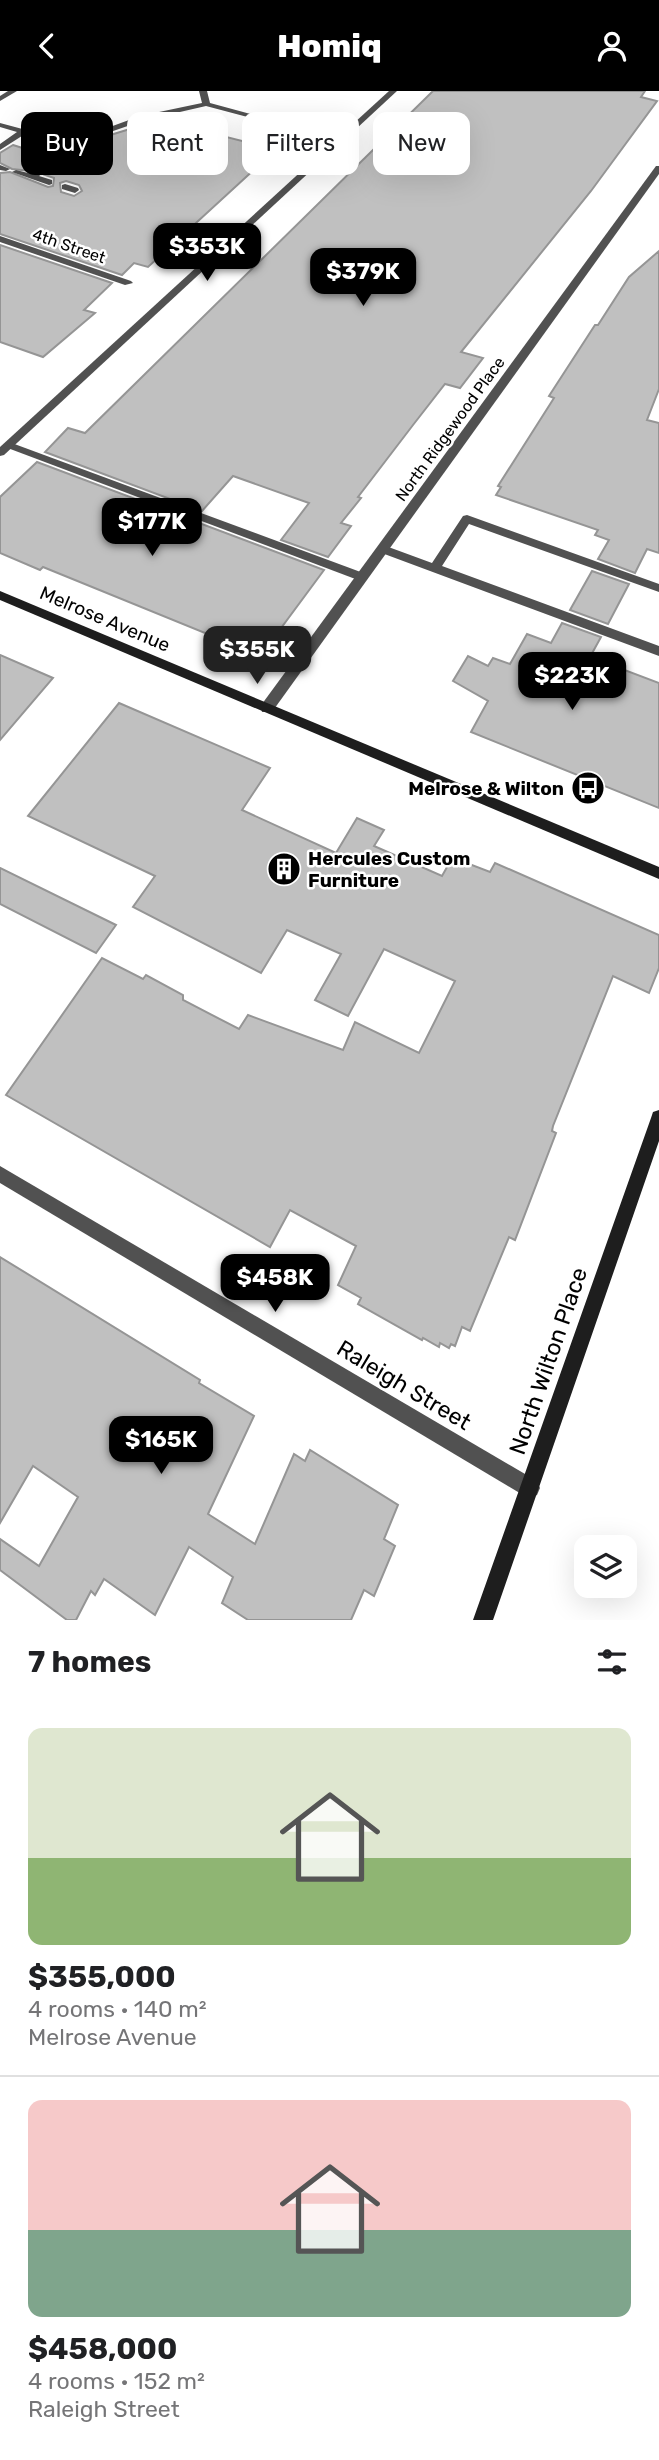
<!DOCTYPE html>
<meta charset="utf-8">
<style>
body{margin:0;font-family:Rubik,sans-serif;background:#f2f2f2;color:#202124;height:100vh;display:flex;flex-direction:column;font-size:26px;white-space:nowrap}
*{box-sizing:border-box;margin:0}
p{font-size:23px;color:#757577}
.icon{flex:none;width:38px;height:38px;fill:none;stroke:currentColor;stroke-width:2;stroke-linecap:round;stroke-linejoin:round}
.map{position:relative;height:1529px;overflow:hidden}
.drawer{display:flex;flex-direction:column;background:#fff;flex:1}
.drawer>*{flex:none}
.banner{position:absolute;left:21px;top:21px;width:618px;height:63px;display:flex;gap:14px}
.fabs{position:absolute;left:574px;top:1444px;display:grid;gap:14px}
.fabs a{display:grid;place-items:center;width:63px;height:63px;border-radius:14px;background:#fff;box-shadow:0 7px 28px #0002;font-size:35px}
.price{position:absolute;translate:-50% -60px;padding:0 16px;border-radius:14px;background:#000;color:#fff;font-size:23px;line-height:46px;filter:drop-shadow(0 2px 4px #0008)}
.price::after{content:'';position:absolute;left:50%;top:42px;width:21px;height:16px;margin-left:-10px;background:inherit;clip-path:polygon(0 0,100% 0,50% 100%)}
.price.current{background:#222;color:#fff}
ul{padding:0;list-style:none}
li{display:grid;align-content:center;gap:14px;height:371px;padding:0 28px}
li+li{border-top:2px solid #e0e0e0}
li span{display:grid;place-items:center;height:217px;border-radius:14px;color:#555}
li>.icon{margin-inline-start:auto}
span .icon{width:126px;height:126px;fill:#fffc;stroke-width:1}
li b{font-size:30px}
h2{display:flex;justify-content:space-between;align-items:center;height:84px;padding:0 28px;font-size:30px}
.tag{padding:0 24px;border-radius:14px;background:#fff;box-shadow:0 7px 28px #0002;font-size:24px;line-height:63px}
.tag.current{background:#000;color:#fff}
header{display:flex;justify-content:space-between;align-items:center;height:91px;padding:0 28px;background:#000;color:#fff;font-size:32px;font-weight:800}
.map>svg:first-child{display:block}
</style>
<header><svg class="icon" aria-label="back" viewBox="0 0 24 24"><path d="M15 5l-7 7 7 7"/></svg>Homiq<svg class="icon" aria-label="person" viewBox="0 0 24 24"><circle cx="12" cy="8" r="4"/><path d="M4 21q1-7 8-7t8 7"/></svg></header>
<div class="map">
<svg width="659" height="1529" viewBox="0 0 659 1529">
<rect width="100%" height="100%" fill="#fff"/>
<g fill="#c0c0c0" stroke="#959595" stroke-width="2" fill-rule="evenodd">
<polygon points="433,0 645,0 641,6 657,10 591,100 461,261 483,267 460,297 445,293 413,334 358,406 361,407 341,432 351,435 328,466 281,449 309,412 233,385 202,420 45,361 68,337 85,342"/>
<path d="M159,29L266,56L259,63L269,65L148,176L134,172L122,184L0,143V82L10,81L48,96L53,95L54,87L45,84L91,50ZM66,90L79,94L82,100L74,105L61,101L60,92Z"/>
<polygon points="13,54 51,66 31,80 12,78 0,72 0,62"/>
<polygon points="0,154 112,192 84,219 95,222 43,266 0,251"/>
<polygon points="659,160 659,298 647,329 659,332 659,462 647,458 635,482 598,468 609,449 595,444 598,439 496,404 501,396 498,395 554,307 549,305 595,234 598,234 629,186"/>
<polygon points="37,371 324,479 264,560 254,562 43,476 40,479 0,462 0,406"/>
<polygon points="592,480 629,493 608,533 570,519"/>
<polygon points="562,532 601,546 590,566 659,592 659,717 471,641 488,610 453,590 468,565 488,575 493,567 510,573 527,543 551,552"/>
<polygon points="0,564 53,587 0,649"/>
<polygon points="119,612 270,677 242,719 336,762 357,727 384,739 374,755 442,785 451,769 458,772 459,769 490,781 495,772 659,844 659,877 649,902 613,885 553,1035 552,1040 556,1042 515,1149 509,1146 470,1240 462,1236 455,1255 451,1253 449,1257 440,1252 439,1256 423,1247 422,1249 358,1213 361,1207 338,1194 356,1155 290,1119 270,1156 6,1004 102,867 143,888 146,884 183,904 183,909 239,938 248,924 343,959 355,931 419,962 455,890 384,858 348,925 315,909 341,863 287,839 261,882 133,816 155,785 28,725"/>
<polygon points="0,777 116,834 96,862 0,813"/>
<polygon points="0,1166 200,1289 199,1292 254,1325 208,1423 255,1453 294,1363 305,1370 310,1359 398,1414 384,1448 395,1455 374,1505 364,1499 351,1529 248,1529 222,1512 233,1486 189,1456 155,1524 104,1488 95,1504 91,1500 76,1529 67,1529 0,1479 0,1448 39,1475 78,1406 33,1375 0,1432"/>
</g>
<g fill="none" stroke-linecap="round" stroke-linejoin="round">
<g fill="#515151" fill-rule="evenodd">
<polygon points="8,0 17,0 0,10 0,5"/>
<polygon points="199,0 207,0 210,12 345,49 341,51 206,15 145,29 90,48 39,85 52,89 52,93 49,94 12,81 16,79 32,83 79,49 56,51 25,43 0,59 0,53 17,41 0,36 0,32 56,47 88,44 140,25 202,12"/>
<polygon points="0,74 10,78 6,80 0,79"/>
<polygon points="65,93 78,97 79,99 75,102 62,98 62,94"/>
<polygon points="0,145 131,190 133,192 125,194 0,151"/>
<polygon points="9,351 366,483 368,486 366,489 358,489 5,356 4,354"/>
<polygon points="467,424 659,493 659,501 469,433 442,475 659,555 659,565 379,461 377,458 383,454 432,472 463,425"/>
</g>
<g fill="#515151" fill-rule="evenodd">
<polygon points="656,75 659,75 659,83 272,621 262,621 261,617 262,613"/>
<polygon points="0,1075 537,1390 540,1397 537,1404 530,1407 523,1404 0,1092"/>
</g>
<polygon fill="#515151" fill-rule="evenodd" points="389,0 397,0 4,364 0,365 0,356"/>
<g fill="#1e1e1e" fill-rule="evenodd">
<polygon points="0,500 659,776 659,788 0,509"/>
<polygon points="659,1019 659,1050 493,1529 473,1529 651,1027 653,1021"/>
</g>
</g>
<defs>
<symbol id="bus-disc" viewBox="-11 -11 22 22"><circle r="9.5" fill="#000" stroke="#fff"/><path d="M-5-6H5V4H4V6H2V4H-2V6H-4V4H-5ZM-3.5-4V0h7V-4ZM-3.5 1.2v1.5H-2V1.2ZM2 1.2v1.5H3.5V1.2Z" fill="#fff"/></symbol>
<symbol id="building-disc" viewBox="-11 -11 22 22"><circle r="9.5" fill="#000" stroke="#fff"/><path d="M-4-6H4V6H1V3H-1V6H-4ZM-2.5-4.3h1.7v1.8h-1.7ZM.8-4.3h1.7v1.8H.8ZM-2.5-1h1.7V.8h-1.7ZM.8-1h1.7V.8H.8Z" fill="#fff"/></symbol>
</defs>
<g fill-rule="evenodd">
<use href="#bus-disc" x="569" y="678" width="38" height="38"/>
<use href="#building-disc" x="265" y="759" width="38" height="38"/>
</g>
<g text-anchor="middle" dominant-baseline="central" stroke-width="5" stroke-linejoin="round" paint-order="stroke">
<g font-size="16" fill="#000" stroke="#fff">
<text transform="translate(69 155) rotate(19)">4th Street</text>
<text transform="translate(450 338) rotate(-54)">North Ridgewood Place</text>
</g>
<g font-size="19" fill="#000" stroke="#fff">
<text transform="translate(105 528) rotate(23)">Melrose Avenue</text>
</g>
<g font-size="19" font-weight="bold" fill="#000" stroke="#fff" text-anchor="end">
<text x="564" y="697">Melrose &amp; Wilton</text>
<text x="308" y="767" text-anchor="start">Hercules Custom<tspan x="308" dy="22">Furniture</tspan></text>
</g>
<g font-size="23" fill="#000" stroke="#fff">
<text transform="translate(548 1270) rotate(-71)">North Wilton Place</text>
<text transform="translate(404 1294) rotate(31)">Raleigh Street</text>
</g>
</g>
</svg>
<div class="fabs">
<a><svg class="icon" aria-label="layers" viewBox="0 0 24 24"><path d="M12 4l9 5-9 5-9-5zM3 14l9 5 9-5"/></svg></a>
</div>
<b class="price" style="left:207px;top:192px">$353K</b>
<b class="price" style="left:363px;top:217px">$379K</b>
<b class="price" style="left:152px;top:467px">$177K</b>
<b class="price current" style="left:257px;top:595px">$355K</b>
<b class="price" style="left:572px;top:621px">$223K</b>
<b class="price" style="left:275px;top:1223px">$458K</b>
<b class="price" style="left:161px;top:1385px">$165K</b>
<div class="banner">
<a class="tag current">Buy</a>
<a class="tag">Rent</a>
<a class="tag">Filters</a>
<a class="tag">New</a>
</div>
</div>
<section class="drawer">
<h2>7 homes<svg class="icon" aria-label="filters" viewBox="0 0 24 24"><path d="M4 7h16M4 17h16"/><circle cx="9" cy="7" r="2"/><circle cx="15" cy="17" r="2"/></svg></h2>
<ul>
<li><span style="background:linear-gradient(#dfe7d0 60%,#8fb573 0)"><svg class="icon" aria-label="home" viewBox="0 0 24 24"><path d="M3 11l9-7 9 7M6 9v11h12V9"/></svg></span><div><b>$355,000</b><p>4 rooms · 140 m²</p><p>Melrose Avenue</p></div></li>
<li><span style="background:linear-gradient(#f6c9c9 60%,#7fa58c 0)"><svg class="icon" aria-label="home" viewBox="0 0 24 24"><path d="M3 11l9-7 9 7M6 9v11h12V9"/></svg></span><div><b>$458,000</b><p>4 rooms · 152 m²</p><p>Raleigh Street</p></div></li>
</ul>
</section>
